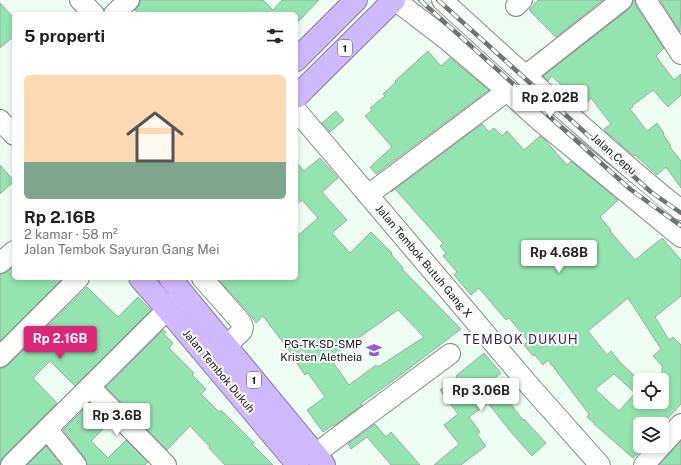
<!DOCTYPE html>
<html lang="id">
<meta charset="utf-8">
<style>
body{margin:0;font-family:"Public Sans",sans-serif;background:#f6f6f6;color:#202124;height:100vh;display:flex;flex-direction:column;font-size:15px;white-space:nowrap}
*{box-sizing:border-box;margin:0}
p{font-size:13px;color:#757577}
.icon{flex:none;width:22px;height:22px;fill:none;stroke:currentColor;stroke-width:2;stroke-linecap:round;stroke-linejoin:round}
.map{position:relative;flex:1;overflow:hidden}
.drawer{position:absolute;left:12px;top:12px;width:286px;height:268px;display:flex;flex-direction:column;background:#fff;border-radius:6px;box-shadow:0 2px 6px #0003}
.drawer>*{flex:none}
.buttons{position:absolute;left:633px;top:373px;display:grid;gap:8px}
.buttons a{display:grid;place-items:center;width:36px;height:36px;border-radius:6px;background:#fff;box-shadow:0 2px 6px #0003;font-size:20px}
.price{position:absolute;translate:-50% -34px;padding:0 9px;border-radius:4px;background:#fff;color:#222;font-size:13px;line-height:26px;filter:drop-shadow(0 1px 2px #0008)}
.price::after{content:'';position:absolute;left:50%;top:24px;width:12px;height:9px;margin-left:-6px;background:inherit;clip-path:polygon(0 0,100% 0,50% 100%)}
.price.on{background:#db2777;color:#fff}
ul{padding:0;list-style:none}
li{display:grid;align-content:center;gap:8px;height:212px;padding:0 12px}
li+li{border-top:1px solid #e0e0e0}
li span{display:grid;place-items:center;height:124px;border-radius:6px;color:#555}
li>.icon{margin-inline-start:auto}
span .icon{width:72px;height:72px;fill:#fffc;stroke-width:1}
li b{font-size:17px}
h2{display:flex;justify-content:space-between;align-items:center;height:48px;padding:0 12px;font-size:17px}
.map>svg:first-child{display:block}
</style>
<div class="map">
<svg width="681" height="465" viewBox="0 0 681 465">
<rect width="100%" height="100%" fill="#effef3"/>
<g fill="#93e4ae" stroke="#9eaba2" fill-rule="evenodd">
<polygon points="140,0 263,0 273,10 282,0 319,0 296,24 296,14 139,14 135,10 140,4"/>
<polygon points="538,0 603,0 556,37 529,10"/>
<polygon points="633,0 635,0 636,6 664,48 656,56 674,80 681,74 681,95 668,107 653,90 632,106 633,107 630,109 647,131 657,123 664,133 663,134 671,146 670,147 681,161 681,188 666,167 657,175 635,155 634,156 619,143 615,139 607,133 604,129 611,124 591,98 583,107 552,76 548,81 543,76 629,9 632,5"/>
<polygon points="660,0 681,0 680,32"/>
<polygon points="0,3 14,18 14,36 0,48"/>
<polygon points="428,51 441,66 450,58 489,90 376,174 370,167 392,147 365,116 372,110 370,108 385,96 383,94 396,82 395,81"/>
<polygon points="336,111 344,120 330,132 322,123"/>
<path d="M482,124L489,132L494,128L502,136L507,131L524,150L540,136L545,140L567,165L571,161L618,200L600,217L611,230L610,231L635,260L662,238L681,260V296L655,317L669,340L673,337L681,345V404L662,425L664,426L662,428V424H640V446H646L633,458L594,424V423L587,417L589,414L548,360L543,365L534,354L533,356L524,345L528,341L509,318L506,320L479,288L471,295L454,275L457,272L443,256L446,253L440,246L443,243L395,189L391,192ZM628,298L661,349L653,356L662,366V402H640V381L620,362L611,351L607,355L588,331ZM614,374L635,393L619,411L595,389Z"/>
<path d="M320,158L338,178L322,192L347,220L332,233L350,253L371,232L392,253L391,254L403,268L402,269L461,329L394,380L360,404L362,405L334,426L333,425L323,432L307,410L325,397L308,373L305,375L293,358L294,357L263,316L256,323L250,314L217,278H296V237L318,218L302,200L296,205V162L304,171ZM398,310L424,337L378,367L376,365L349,385L330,358Z"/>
<polygon points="0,165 14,181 0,194"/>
<polygon points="14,266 14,278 63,278 0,341 0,274 2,274 7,272"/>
<polygon points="87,287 118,317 138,297 151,310 75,386 50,361 33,378 57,403 3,457 0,462 0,368 3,368 8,365"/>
<polygon points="163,330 166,332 164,334 173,343 169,348 194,373 192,375 206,389 201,394 219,412 221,410 254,443 252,444 273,465 225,465 209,448 210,447 190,426 167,450 106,387"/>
<polygon points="484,353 501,373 491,381 505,399 506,398 523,420 524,419 546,443 532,456 510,431 488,403 469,417 480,432 477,434 486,446 461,465 434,465 459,444 444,425 458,414 440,390 457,377 456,376"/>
<polygon points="90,403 109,423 91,441 108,458 126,440 148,462 145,465 87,465 85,458 63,430"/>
<polygon points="375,424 386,437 391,432 420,465 391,465 367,437 351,449 348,444"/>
<polygon points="681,441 681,465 659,465"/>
<polygon points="46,446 61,465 27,465"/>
</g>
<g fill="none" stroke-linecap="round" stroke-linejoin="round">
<defs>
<g id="minor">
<polyline points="80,0 94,14"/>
<polyline points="395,0 446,39 507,91 540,121 681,237"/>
<path d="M442,0C488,42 534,84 581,125C614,154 646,183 681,210"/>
<polyline points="646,0 681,54"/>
<polyline points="516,6 522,0"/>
<polyline points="114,14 129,0"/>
<polyline points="525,76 622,0"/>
<polyline points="296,110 529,385 600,465"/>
<polyline points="0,120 14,135"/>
<polyline points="368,195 507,91"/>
<polyline points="0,263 14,251"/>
<polyline points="202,278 241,322 243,327 242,331 226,346"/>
<polyline points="0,357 79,278"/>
<polyline points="90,387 166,465"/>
<polyline points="47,429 76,465"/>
<polyline points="662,445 681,424"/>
<polyline points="315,454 450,354"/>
<polyline points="11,465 178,299"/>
<polyline points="644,465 661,446"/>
</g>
<g id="highway">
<polyline points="296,60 356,0"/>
<polyline points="296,97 394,0"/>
<polyline points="140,278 168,310 298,465"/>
<polyline points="170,278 324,465"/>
</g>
</defs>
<use href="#minor" stroke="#7c8980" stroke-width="22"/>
<use href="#highway" stroke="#8b7ea9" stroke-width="24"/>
<use href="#minor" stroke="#fff" stroke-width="20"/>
<use href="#highway" stroke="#cfb8fc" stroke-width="22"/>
<defs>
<g id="rail">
<polyline points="420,0 630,189 681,226"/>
<polyline points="438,0 651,192 681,213"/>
</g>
</defs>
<use href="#rail" stroke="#6c756f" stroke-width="4.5"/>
<use href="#rail" stroke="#fff" stroke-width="3" stroke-dasharray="9" stroke-linecap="butt"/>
</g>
<defs>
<symbol id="school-bare" viewBox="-9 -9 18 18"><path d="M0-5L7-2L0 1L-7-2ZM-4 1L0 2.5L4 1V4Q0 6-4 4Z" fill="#915fd9" stroke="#fff" stroke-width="2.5" paint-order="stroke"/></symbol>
</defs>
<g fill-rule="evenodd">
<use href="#school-bare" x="363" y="339" width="22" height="22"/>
</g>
<g text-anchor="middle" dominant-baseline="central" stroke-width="4" stroke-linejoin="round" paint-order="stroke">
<g fill="#fff" stroke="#565957" stroke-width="1">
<rect x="338" y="40" width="14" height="16" rx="3"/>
<rect x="247" y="372" width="14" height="16" rx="3"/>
</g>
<g font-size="10" font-weight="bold" fill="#0d120f">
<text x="345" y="48">1</text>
<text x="254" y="380">1</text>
</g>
<g font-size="11" fill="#0d120f" stroke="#fff">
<text transform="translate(614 154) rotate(41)">Jalan Cepu</text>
<text transform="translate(424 261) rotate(50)">Jalan Tembok Butuh Gang X</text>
<text transform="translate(219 371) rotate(50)">Jalan Tembok Dukuh</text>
</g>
<g font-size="11" fill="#0d120f" stroke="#fff" text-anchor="end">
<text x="362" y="344">PG-TK-SD-SMP<tspan x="362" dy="13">Kristen Aletheia</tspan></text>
</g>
<g font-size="13" letter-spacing="1" fill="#361e58" stroke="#fff">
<text x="521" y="339">TEMBOK DUKUH</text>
</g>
</g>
</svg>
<div class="buttons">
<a><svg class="icon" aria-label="locate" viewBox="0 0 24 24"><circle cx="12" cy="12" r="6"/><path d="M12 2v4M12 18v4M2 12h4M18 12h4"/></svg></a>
<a><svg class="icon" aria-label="layers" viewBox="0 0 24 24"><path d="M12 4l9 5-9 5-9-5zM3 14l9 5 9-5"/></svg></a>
</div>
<b class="price" style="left:550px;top:119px">Rp 2.02B</b>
<b class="price" style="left:559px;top:274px">Rp 4.68B</b>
<b class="price on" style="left:60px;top:360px">Rp 2.16B</b>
<b class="price" style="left:481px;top:412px">Rp 3.06B</b>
<b class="price" style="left:117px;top:437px">Rp 3.6B</b>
<section class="drawer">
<h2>5 properti<svg class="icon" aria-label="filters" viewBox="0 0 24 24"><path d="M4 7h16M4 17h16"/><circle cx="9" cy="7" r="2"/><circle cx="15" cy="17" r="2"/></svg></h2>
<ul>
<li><span style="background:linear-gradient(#ffd9b3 70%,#7fa58c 0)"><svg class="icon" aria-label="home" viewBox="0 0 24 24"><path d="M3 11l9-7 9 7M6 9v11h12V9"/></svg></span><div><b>Rp 2.16B</b><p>2 kamar · 58 m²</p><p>Jalan Tembok Sayuran Gang Mei</p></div></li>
</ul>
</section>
</div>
